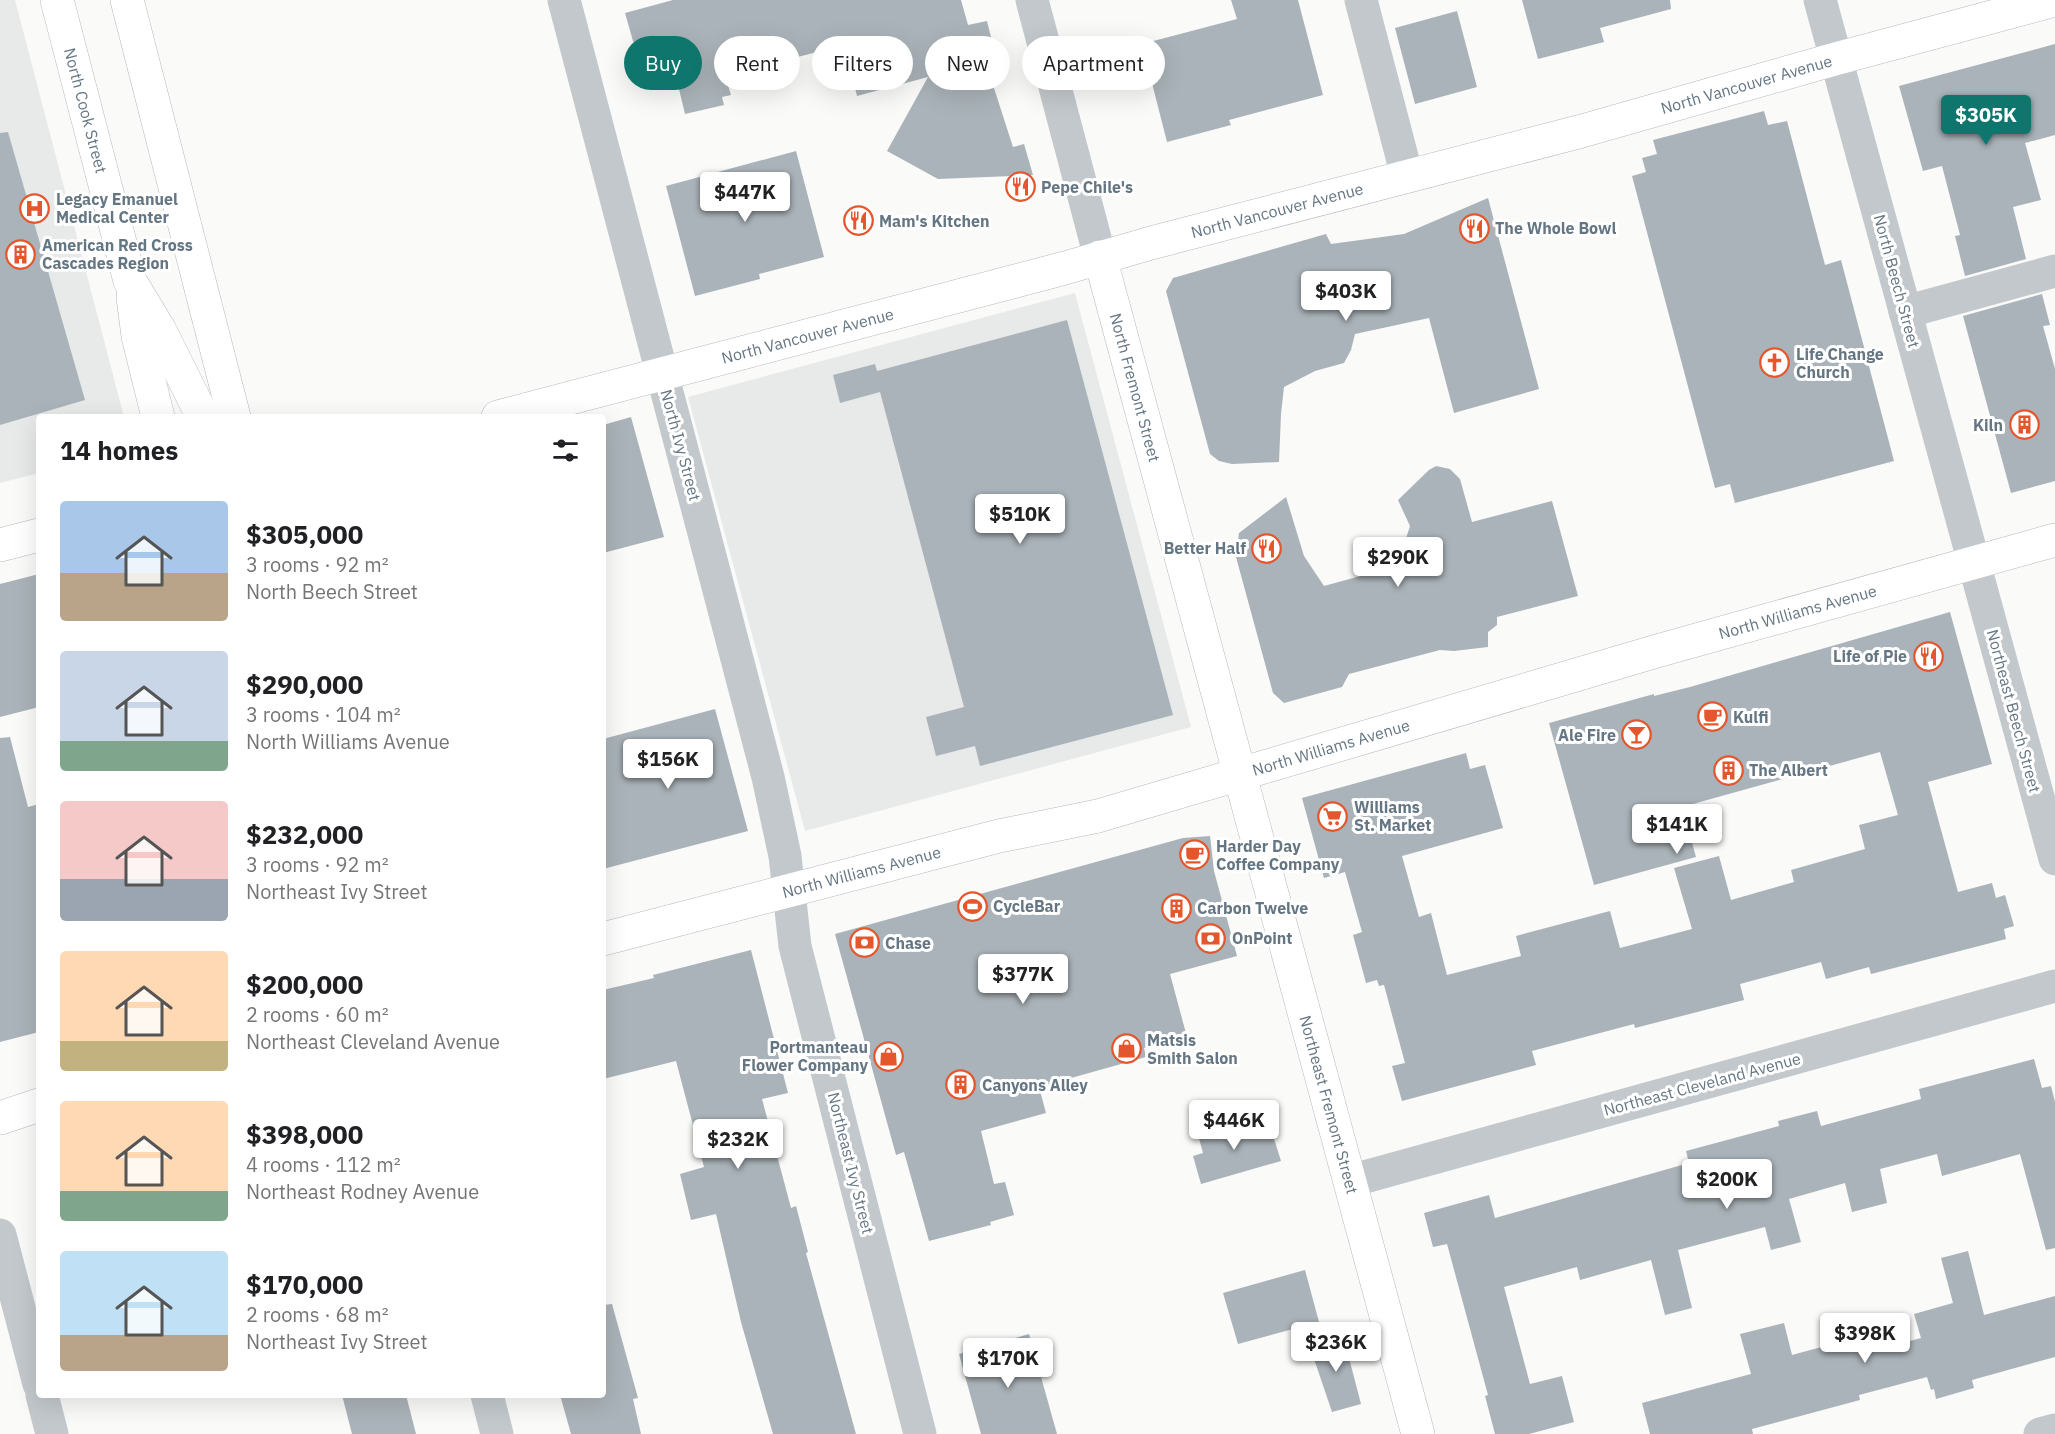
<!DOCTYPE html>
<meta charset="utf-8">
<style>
body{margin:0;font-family:"IBM Plex Sans",sans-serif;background:#f6f6f6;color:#202124;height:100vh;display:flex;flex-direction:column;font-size:22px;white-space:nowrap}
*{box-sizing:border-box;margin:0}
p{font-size:20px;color:#757577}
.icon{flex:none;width:33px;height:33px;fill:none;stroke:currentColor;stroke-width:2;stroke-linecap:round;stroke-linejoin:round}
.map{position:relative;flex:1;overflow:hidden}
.drawer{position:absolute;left:36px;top:414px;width:570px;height:984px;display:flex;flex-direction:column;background:#fff;border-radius:6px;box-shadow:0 6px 24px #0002}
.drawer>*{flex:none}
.top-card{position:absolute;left:624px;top:36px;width:570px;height:54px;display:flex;gap:12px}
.price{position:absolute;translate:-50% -51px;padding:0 14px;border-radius:6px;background:#fff;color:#222;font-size:20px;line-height:39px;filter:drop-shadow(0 2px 3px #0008)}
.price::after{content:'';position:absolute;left:50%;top:36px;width:18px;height:14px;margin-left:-9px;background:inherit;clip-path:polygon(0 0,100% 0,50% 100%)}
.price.current{background:#0f766e;color:#fff}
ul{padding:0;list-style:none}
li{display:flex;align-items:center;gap:18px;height:150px;padding:0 24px}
li span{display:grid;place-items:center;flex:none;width:168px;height:120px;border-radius:6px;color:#555}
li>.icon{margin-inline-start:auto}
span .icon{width:72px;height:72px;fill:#fffc;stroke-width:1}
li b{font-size:26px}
h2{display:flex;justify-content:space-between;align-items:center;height:72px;padding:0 24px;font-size:26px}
.pill{padding:0 21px;border-radius:27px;background:#fff;box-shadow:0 6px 24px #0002;font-size:21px;line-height:54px}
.pill.current{background:#0f766e;color:#fff}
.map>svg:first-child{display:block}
</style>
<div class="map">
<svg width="2055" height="1434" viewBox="0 0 2055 1434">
<rect width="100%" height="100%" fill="#fafaf8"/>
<g fill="#e8e9e9">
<polygon points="0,0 15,0 124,417 39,417 39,473 0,483"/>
<polygon points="1075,293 1191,727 805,831 688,397"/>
</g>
<g fill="#aab3b9">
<polygon points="673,0 961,0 968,25 987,21 1002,82 993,85 1013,147 1024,144 1033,175 938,179 887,151 928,77 857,96 844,45 748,70 751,79 728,85 731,95 722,97 724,105 685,114 672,60 641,69 625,13"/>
<polygon points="1231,0 1298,0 1323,95 1229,120 1231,125 1167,142 1142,44 1237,19"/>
<polygon points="1522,0 1670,0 1671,9 1600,28 1604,42 1538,59"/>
<polygon points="1457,11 1477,87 1415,104 1395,28"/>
<polygon points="2055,44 2055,135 2025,143 2041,200 2013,207 2026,259 1965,276 1955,236 1960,235 1942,166 1923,171 1899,86"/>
<polygon points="1764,111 1768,125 1787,121 1825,265 1841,260 1894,461 1735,503 1730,484 1715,488 1632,176 1646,172 1642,158 1657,154 1653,140"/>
<polygon points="8,132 85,400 0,425 0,133"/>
<polygon points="796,151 824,257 759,274 760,279 695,296 666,186"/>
<polygon points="1488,198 1539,389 1454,413 1429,318 1355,334 1351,350 1344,363 1315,371 1284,387 1281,414 1279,462 1232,464 1219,461 1210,454 1166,291 1173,278 1326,234 1331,244 1404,234"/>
<polygon points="2042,294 2050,325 2043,326 2055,369 2055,481 2011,493 1963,316"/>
<polygon points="1067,320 1173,715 980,766 975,746 936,756 926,717 964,707 880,392 840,403 833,375 875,364 877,371"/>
<polygon points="631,417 664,537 603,553 603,425"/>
<polygon points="1436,466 1450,469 1460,479 1472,522 1552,501 1578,596 1497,617 1497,625 1488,632 1488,647 1454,651 1440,650 1349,674 1342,687 1284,703 1273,693 1236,557 1239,533 1286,497 1304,556 1324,586 1397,566 1410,526 1398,500 1429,470"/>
<polygon points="39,574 39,707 0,717 0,584"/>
<polygon points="1950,612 1992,764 1928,782 1958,892 1992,883 1996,898 2005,895 2014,926 2004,929 2006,939 1871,974 1869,967 1826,979 1821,962 1740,984 1744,1000 1635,1028 1634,1024 1532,1051 1536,1065 1402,1101 1392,1066 1405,1063 1384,985 1379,986 1377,980 1366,983 1353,935 1362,932 1345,872 1324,878 1302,798 1466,753 1470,769 1485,765 1503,828 1402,856 1419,917 1431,913 1447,975 1521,956 1516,936 1610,911 1620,948 1692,929 1674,868 1719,856 1731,900 1794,882 1791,870 1865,849 1859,825 1898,815 1880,752 1682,807 1696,857 1594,885 1549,723 1654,694 1654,696 1690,687"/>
<polygon points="715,709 748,831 603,869 603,739"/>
<polygon points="10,737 28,807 39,804 39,1032 0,1042 0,738"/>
<polygon points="1210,836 1214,871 1237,956 1170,974 1187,1037 1144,1048 1146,1057 1039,1087 1046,1113 981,1131 994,1184 1005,1182 1014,1215 990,1222 991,1225 929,1241 904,1152 896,1155 835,934 1183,838"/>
<polygon points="751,950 788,1093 762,1099 791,1208 796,1206 808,1252 806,1253 856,1434 773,1434 741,1322 716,1214 691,1220 680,1174 704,1167 676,1061 603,1079 603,990 654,978 653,975"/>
<polygon points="2034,1059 2042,1088 2051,1086 2055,1102 2055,1248 2046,1250 2020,1154 1942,1176 1937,1154 1880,1169 1887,1203 1852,1212 1845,1183 1789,1199 1801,1242 1771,1250 1765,1227 1678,1250 1692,1308 1665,1315 1651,1260 1580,1280 1577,1267 1504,1287 1530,1384 1562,1376 1574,1422 1529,1434 1495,1434 1485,1396 1488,1395 1447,1244 1433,1247 1424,1213 1489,1195 1495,1218 1689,1163 1686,1151 1779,1126 1778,1121 1817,1111 1821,1126 1921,1099 1919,1089"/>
<polygon points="1243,1119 1247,1132 1270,1126 1281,1161 1201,1184 1193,1156 1203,1153 1197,1131"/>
<polygon points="1968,1251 1984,1315 2055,1296 2055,1357 1972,1380 1974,1388 1936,1399 1934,1389 1931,1390 1927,1377 1859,1395 1860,1400 1752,1429 1753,1434 1650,1434 1642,1403 1751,1374 1740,1334 1784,1323 1792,1355 1862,1336 1866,1353 1921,1338 1914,1314 1953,1303 1941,1258"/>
<polygon points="1305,1270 1319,1322 1238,1344 1223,1293"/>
<polygon points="612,1304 638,1398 633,1399 641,1434 571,1434 560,1395 603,1395 603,1305"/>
<polygon points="1029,1334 1057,1434 981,1434 959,1354"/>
<polygon points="1343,1335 1361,1404 1332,1412 1309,1344"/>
<polygon points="342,1395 406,1395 416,1434 352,1434"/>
</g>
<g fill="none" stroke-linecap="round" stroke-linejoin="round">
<defs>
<g id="major">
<path id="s1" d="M57,0L130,281L159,329L203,417"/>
<polyline points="127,0 234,417"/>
<path id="s2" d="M1100,257L1418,1434"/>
<polyline points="133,297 138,336 158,417"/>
<path id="s3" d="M498,417L1065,268L1151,243L1582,131L1835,59L2055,0"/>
<polyline points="0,545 39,535"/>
<path id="s4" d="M603,939L999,836L1098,816L1657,651L2055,540"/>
<polyline points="0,1118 39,1105"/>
</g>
</defs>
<use href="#major" stroke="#b5babe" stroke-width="34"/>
<g stroke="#c3c8cc" stroke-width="33">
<polyline points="564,0 768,777 785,856 795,946 920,1434"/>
<polyline points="1032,0 1100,257"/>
<polyline points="1361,0 1407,176"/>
<polyline points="1820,0 2055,859"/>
<polyline points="1905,312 2055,271"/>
<polyline points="1350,1181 2055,986"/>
<polyline points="0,1235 39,1384"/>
<polyline points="42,1395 52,1434"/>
<polyline points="487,1395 497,1434"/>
<polyline points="2040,1434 2055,1430"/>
</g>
<use href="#major" stroke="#fff" stroke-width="33"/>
</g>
<defs>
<symbol id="restaurant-ring" viewBox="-11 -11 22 22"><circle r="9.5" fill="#fff" stroke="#e4572e" stroke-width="1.5"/><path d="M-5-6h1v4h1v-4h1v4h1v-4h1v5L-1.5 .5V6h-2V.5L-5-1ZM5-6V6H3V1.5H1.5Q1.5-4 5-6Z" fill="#e4572e"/></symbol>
<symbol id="hospital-ring" viewBox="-11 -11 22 22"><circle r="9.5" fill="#fff" stroke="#e4572e" stroke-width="1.5"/><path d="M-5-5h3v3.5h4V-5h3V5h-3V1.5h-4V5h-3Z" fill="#e4572e"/></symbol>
<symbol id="building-ring" viewBox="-11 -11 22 22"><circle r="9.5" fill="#fff" stroke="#e4572e" stroke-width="1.5"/><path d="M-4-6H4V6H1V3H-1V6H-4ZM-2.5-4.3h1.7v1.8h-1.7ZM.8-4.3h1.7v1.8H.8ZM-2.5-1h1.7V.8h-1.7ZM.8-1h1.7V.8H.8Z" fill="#e4572e"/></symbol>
<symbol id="church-ring" viewBox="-11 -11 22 22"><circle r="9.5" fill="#fff" stroke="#e4572e" stroke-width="1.5"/><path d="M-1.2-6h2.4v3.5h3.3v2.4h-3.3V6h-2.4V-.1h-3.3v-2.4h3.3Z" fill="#e4572e"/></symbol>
<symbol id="cafe-ring" viewBox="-11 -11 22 22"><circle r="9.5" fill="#fff" stroke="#e4572e" stroke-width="1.5"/><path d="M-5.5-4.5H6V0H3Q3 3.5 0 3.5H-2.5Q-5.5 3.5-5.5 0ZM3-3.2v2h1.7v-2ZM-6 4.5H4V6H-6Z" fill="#e4572e"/></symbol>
<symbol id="bar-ring" viewBox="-11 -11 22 22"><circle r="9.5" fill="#fff" stroke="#e4572e" stroke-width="1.5"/><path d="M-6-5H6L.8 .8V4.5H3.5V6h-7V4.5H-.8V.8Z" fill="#e4572e"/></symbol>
<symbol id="supermarket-ring" viewBox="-11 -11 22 22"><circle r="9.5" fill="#fff" stroke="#e4572e" stroke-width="1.5"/><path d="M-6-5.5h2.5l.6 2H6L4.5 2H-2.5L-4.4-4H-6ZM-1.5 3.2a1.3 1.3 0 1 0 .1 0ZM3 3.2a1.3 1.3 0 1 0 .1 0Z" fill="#e4572e"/></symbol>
<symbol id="stadium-ring" viewBox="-11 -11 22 22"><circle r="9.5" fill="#fff" stroke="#e4572e" stroke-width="1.5"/><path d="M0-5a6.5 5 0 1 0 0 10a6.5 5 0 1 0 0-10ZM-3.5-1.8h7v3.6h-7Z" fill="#e4572e"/></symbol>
<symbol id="bank-ring" viewBox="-11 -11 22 22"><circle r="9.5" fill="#fff" stroke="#e4572e" stroke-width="1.5"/><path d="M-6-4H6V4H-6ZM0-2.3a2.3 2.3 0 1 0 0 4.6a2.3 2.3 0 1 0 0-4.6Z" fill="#e4572e"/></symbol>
<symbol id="shop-ring" viewBox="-11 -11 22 22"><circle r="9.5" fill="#fff" stroke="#e4572e" stroke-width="1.5"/><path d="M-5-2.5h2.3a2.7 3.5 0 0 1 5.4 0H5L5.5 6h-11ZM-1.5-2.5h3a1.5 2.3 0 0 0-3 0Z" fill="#e4572e"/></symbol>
</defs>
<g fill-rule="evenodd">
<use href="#restaurant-ring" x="1004" y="170" width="33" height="33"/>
<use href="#hospital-ring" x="18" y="192" width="33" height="33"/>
<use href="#restaurant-ring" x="842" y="204" width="33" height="33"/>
<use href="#restaurant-ring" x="1458" y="212" width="33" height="33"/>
<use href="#building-ring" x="4" y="238" width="33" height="33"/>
<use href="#church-ring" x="1758" y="346" width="33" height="33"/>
<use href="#building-ring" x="2008" y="408" width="33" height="33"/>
<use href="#restaurant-ring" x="1250" y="532" width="33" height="33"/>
<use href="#restaurant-ring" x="1912" y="640" width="33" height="33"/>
<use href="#cafe-ring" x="1696" y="700" width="33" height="33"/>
<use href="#bar-ring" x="1620" y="718" width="33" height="33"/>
<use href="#building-ring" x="1712" y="754" width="33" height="33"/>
<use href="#supermarket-ring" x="1316" y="800" width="33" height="33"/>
<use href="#cafe-ring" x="1178" y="838" width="33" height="33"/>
<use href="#stadium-ring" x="956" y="890" width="33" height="33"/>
<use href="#building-ring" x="1160" y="892" width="33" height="33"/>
<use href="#bank-ring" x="1194" y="922" width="33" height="33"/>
<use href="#bank-ring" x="848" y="926" width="33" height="33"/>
<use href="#shop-ring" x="1110" y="1032" width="33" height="33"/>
<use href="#shop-ring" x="872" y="1040" width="33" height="33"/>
<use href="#building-ring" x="944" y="1068" width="33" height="33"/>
</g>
<g text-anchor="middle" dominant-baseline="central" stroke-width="6" stroke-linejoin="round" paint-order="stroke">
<g font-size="16" fill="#657683" stroke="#fff">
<text stroke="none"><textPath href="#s3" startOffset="1292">North Vancouver Avenue</textPath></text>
<text stroke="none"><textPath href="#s1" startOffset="114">North Cook Street</textPath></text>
<text stroke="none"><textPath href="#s3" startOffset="806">North Vancouver Avenue</textPath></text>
<text transform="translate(1897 281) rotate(75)">North Beech Street</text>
<text stroke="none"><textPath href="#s3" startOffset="320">North Vancouver Avenue</textPath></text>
<text stroke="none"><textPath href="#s2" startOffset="135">North Fremont Street</textPath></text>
<text transform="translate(681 445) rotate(75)">North Ivy Street</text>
<text stroke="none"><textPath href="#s4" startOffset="1239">North Williams Avenue</textPath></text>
<text transform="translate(2014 711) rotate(75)">Northeast Beech Street</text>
<text stroke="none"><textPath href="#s4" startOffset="753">North Williams Avenue</textPath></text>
<text stroke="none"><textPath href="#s4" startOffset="267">North Williams Avenue</textPath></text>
<text transform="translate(1702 1084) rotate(-15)">Northeast Cleveland Avenue</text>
<text stroke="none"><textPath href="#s2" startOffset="878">Northeast Fremont Street</textPath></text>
<text transform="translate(851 1163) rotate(76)">Northeast Ivy Street</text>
</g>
<g font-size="16" font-weight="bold" fill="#657683" stroke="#fff" text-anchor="start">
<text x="1041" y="187">Pepe Chile's</text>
<text x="56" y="199">Legacy Emanuel<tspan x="56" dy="18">Medical Center</tspan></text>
<text x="879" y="221">Mam's Kitchen</text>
<text x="1495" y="228">The Whole Bowl</text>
<text x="42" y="245">American Red Cross<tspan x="42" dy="18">Cascades Region</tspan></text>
<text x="1796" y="354">Life Change<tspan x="1796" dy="18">Church</tspan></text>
<text x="2003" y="425" text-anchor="end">Kiln</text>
<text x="1246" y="548" text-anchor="end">Better Half</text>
<text x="1907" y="656" text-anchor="end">Life of Pie</text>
<text x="1733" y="717">Kulfi</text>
<text x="1616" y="735" text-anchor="end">Ale Fire</text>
<text x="1749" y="770">The Albert</text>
<text x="1354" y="807">Williams<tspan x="1354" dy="18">St. Market</tspan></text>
<text x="1216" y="846">Harder Day<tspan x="1216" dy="18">Coffee Company</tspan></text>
<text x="993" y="906">CycleBar</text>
<text x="1197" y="908">Carbon Twelve</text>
<text x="1232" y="938">OnPoint</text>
<text x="885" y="943">Chase</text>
<text x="1147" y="1040">Matsis<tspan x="1147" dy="18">Smith Salon</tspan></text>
<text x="868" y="1047" text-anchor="end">Portmanteau<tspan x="868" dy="18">Flower Company</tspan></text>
<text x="982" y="1085">Canyons Alley</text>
</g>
</g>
</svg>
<b class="price current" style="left:1986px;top:146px">$305K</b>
<b class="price" style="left:745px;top:223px">$447K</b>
<b class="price" style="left:1346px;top:322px">$403K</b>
<b class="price" style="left:1020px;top:545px">$510K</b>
<b class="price" style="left:1398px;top:588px">$290K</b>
<b class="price" style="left:668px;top:790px">$156K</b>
<b class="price" style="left:1677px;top:855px">$141K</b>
<b class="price" style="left:1023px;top:1005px">$377K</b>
<b class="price" style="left:1234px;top:1151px">$446K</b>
<b class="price" style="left:738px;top:1170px">$232K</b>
<b class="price" style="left:1727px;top:1210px">$200K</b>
<b class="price" style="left:1865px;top:1364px">$398K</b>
<b class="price" style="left:1336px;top:1373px">$236K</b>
<b class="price" style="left:1008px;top:1389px">$170K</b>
<div class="top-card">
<a class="pill current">Buy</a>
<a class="pill">Rent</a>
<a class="pill">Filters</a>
<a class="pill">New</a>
<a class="pill">Apartment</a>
</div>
<section class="drawer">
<h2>14 homes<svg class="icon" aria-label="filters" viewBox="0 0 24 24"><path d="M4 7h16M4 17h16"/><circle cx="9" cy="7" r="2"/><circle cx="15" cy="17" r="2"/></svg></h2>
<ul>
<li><span style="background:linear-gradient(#a9c7e8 60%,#b9a48a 0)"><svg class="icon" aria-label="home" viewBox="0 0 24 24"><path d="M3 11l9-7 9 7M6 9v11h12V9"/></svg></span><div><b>$305,000</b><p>3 rooms · 92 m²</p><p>North Beech Street</p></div></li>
<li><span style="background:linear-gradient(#c9d6e8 75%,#7fa58c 0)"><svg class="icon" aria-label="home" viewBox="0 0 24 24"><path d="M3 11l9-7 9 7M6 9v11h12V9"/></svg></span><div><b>$290,000</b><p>3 rooms · 104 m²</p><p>North Williams Avenue</p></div></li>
<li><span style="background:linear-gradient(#f6c9c9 65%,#9aa5b1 0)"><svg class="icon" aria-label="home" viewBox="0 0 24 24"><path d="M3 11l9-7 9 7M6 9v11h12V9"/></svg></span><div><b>$232,000</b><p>3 rooms · 92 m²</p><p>Northeast Ivy Street</p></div></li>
<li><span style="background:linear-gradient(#ffd9b3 75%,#c2b280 0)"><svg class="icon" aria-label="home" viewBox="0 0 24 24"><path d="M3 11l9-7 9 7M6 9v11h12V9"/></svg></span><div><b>$200,000</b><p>2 rooms · 60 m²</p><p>Northeast Cleveland Avenue</p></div></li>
<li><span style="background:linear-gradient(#ffd9b3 75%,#7fa58c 0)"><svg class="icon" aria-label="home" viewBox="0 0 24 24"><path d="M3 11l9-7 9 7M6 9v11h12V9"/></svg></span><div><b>$398,000</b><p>4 rooms · 112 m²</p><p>Northeast Rodney Avenue</p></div></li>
<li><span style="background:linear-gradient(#bfe0f5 70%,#b9a48a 0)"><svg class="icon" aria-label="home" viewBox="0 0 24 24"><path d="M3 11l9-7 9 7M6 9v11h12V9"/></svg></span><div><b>$170,000</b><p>2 rooms · 68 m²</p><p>Northeast Ivy Street</p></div></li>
</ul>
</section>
</div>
